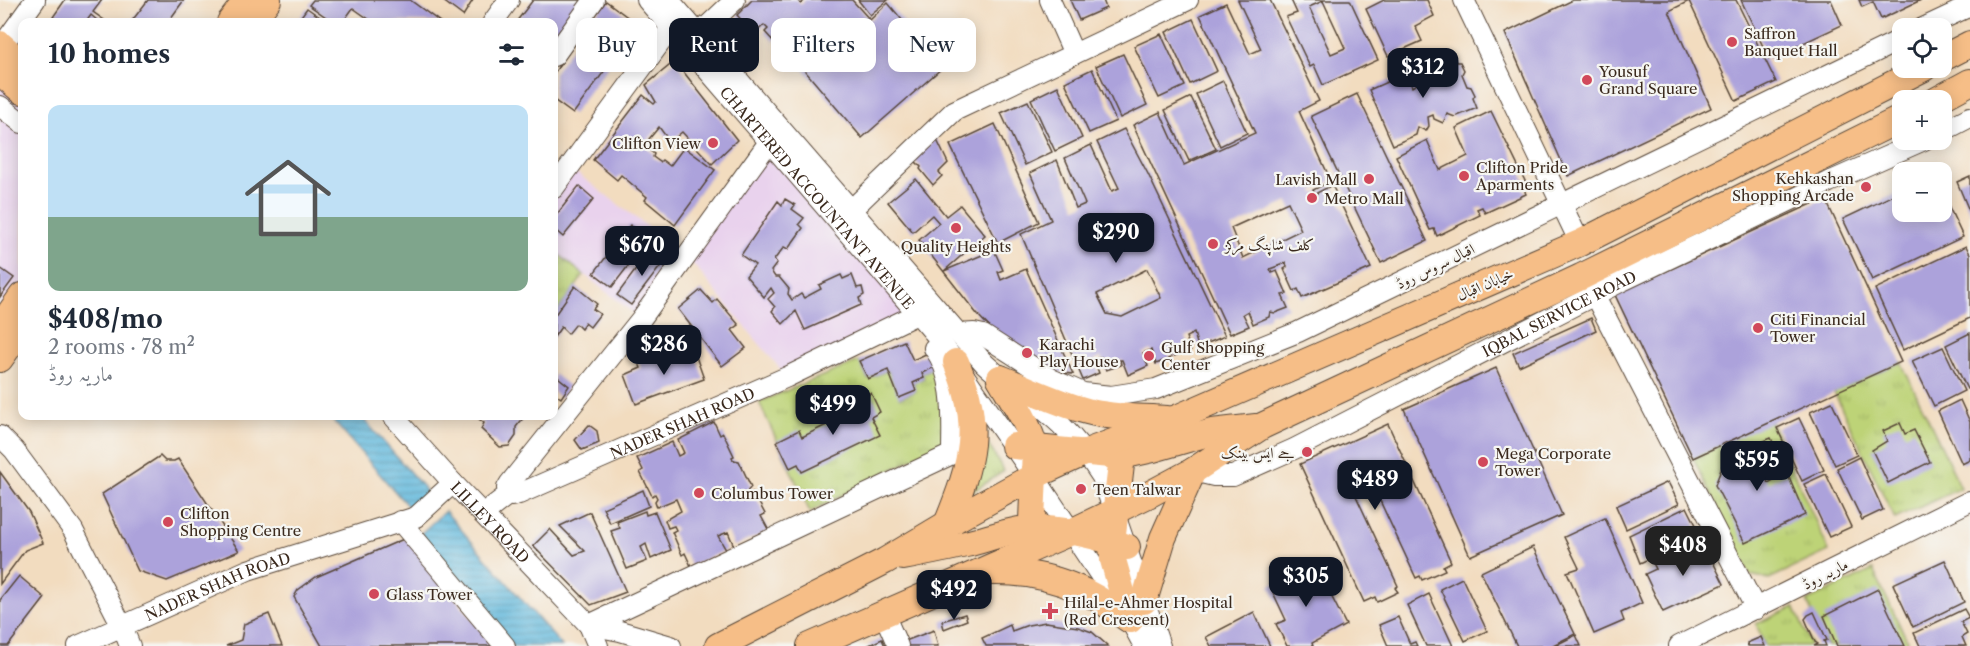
<!DOCTYPE html>
<meta charset="utf-8">
<style>
body{margin:0;font-family:"Libre Caslon Text",Amiri,serif;background:#f6f6f7;color:#1f2937;height:100vh;display:flex;flex-direction:column;font-size:22px;white-space:nowrap}
*{box-sizing:border-box;margin:0}
p{font-size:20px;color:#747a83}
.icon{flex:none;width:33px;height:33px;fill:none;stroke:currentColor;stroke-width:2;stroke-linecap:round;stroke-linejoin:round}
.map{position:relative;flex:1;overflow:hidden}
.sheet{position:absolute;left:18px;top:18px;width:540px;height:402px;display:flex;flex-direction:column;background:#fff;border-radius:12px;box-shadow:0 3px 15px #0003}
.sheet>*{flex:none}
.top-card{position:absolute;left:576px;top:18px;width:570px;height:54px;display:flex;gap:12px}
.fabs{position:absolute;left:1892px;top:18px;display:grid;gap:12px}
.fabs a{display:grid;place-items:center;width:60px;height:60px;border-radius:12px;background:#fff;box-shadow:0 3px 15px #0003;font-size:30px}
.price{position:absolute;translate:-50% -51px;padding:0 14px;border-radius:12px;background:#111827;color:#fff;font-size:20px;line-height:39px;filter:drop-shadow(0 2px 3px #0008)}
.price::after{content:'';position:absolute;left:50%;top:36px;width:18px;height:14px;margin-left:-9px;background:inherit;clip-path:polygon(0 0,100% 0,50% 100%)}
.price.active{background:#222;color:#fff}
ul{padding:0;list-style:none}
li{display:grid;align-content:center;gap:12px;height:318px;padding:0 30px}
li span{display:grid;place-items:center;height:186px;border-radius:12px;color:#555}
li>.icon{margin-inline-start:auto}
span .icon{width:108px;height:108px;fill:#fffc;stroke-width:1}
li b{font-size:26px}
h2{display:flex;justify-content:space-between;align-items:center;height:72px;padding:0 30px;font-size:26px}
.pill{padding:0 21px;border-radius:12px;background:#fff;box-shadow:0 3px 15px #0003;font-size:21px;line-height:54px}
.pill.active{background:#111827;color:#fff}
.map>svg:first-child{display:block}
</style>
<div class="map">
<svg width="1970" height="646" viewBox="0 0 1970 646">
<defs>
<pattern id="grass-tufts" width="24" height="20" patternUnits="userSpaceOnUse" patternTransform="scale(1.5)"><rect width="24" height="20" fill="#bdd377"/><path d="M3 7l-1-3M5 7V3M7 7l1-3M15 17l-1-3M17 17v-4M19 17l1-3" fill="none" stroke="#a3b566"/></pattern>
<pattern id="water-rules" width="6" height="5" patternUnits="userSpaceOnUse" patternTransform="scale(1.5)"><rect width="6" height="5" fill="#5fb7dc"/><path d="M0 2.5h6" fill="none" stroke="#5095b2"/></pattern>
</defs>
<rect width="100%" height="100%" fill="#f6f6f2"/>
<filter id="ink" filterUnits="userSpaceOnUse"><feTurbulence type="fractalNoise" baseFrequency=".0167" numOctaves="2"/><feDisplacementMap in="SourceGraphic" scale="12" xChannelSelector="R" yChannelSelector="G"/><feConvolveMatrix kernelMatrix="1 2 1 2 8 2 1 2 1" color-interpolation-filters="sRGB"/></filter>
<filter id="wash" filterUnits="userSpaceOnUse"><feTurbulence type="fractalNoise" baseFrequency=".008" numOctaves="4" result="noise"/><feDisplacementMap in="SourceGraphic" scale="24" xChannelSelector="R" yChannelSelector="G"/><feGaussianBlur stdDeviation="1.35" result="paint"/><feColorMatrix in="noise" values="0 0 0 0 0 0 0 0 0 0 0 0 0 0 0 0 0 1.4 0 .05"/><feComposite in="paint" operator="in"/></filter>
<g filter="url(#wash)">
<rect width="100%" height="100%" fill="#f2dcbf"/>
<g fill="#e9d2ed">
<polygon points="0,74 22,94 22,296 0,327"/>
<polygon points="770,146 919,313 787,377 687,257"/>
<polygon points="569,167 686,256 641,319 554,251 554,188"/>
</g>
<g fill="url(#grass-tufts)" stroke="#7c7e4a" stroke-width="1.5">
<polygon points="554,251 584,275 554,316"/>
<polygon points="859,361 868,379 888,370 900,398 916,391 913,383 924,378 922,373 937,366 942,380 947,441 810,512 759,402"/>
<polygon points="1901,362 1961,488 1895,519 1834,392"/>
<polygon points="1770,420 1829,551 1769,579 1750,575 1693,458"/>
<polygon points="980,430 1004,471 969,494"/>
<polygon points="1873,570 1910,646 1827,646 1807,601"/>
<polygon points="1794,607 1811,644 1807,646 1765,646 1756,624"/>
</g>
<g fill="url(#water-rules)" stroke="#4d707d" stroke-width="1.5">
<polygon points="329,416 361,416 430,495 411,510"/>
<polygon points="445,511 562,646 512,646 417,537"/>
</g>
<g id="blocks">
<g fill="#aca2db" fill-rule="evenodd">
<polygon points="65,0 102,0 93,12 107,22 97,22 98,21 91,15 86,22 60,22 53,17"/>
<polygon points="148,0 184,0 168,22 131,22"/>
<polygon points="313,0 410,0 440,22 373,22 353,8 343,22 333,22 309,5"/>
<polygon points="442,0 473,0 463,16"/>
<polygon points="533,0 583,0 554,40 554,22 516,22"/>
<polygon points="752,0 797,0 801,4 805,0 852,0 870,20 888,3 942,68 862,138 783,45 776,38 774,42 765,32 768,29 764,25 754,34 737,15"/>
<polygon points="858,0 888,0 870,15"/>
<polygon points="1070,0 1103,0 1106,8 1079,20"/>
<path d="M1238,0H1270L1319,101L1299,111L1331,181L1313,190L1315,194L1332,185L1371,268L1302,298L1298,289L1294,291L1284,269L1287,267L1286,263L1270,269L1272,273L1277,271L1287,294L1282,295L1288,308L1275,313L1270,312L1269,317L1253,324L1248,311L1243,314L1249,326L1230,334L1133,125L1160,112L1184,165L1255,133L1200,15L1226,3L1250,54L1261,49ZM1288,202L1301,230L1243,258L1231,228Z"/>
<path d="M1291,0H1350L1378,60L1323,85L1314,65L1310,67L1286,17L1297,13ZM1323,1L1345,48L1331,54L1309,7Z"/>
<polygon points="1384,0 1427,0 1434,16 1415,26 1422,41 1388,56 1366,9"/>
<polygon points="1573,0 1736,0 1776,82 1736,101 1689,1 1669,11 1711,108 1568,176 1505,33"/>
<polygon points="1741,0 1831,0 1842,25 1769,59"/>
<polygon points="1859,0 1921,0 1881,19 1873,2 1862,7"/>
<polygon points="606,1 638,25 573,114 554,100 554,73"/>
<polygon points="307,8 327,22 297,22"/>
<polygon points="1193,19 1217,71 1190,84 1166,32"/>
<polygon points="1161,34 1185,86 1159,98 1134,46"/>
<polygon points="1452,53 1456,62 1460,62 1464,70 1462,74 1467,86 1471,87 1475,95 1473,98 1477,108 1455,117 1447,114 1443,123 1434,119 1433,115 1428,117 1429,126 1426,131 1418,127 1416,135 1393,145 1369,90 1389,81 1398,84 1402,76 1409,79 1412,87 1417,84 1413,77 1417,69 1426,72 1429,64"/>
<polygon points="1123,54 1147,105 1120,118 1096,66"/>
<polygon points="675,61 737,140 712,164 682,132 670,142 659,127 644,145 654,154 653,157 660,162 662,160 670,166 684,147 715,170 675,225 645,200 647,197 621,175 617,180 593,160 643,95 654,104 656,102 646,85"/>
<polygon points="1092,69 1116,121 1089,133 1065,82"/>
<polygon points="1223,81 1247,133 1220,146 1196,94"/>
<polygon points="1058,86 1082,138 1055,151 1031,99"/>
<polygon points="1357,94 1427,241 1381,263 1311,116"/>
<polygon points="1191,97 1216,149 1189,161 1165,110"/>
<polygon points="1028,101 1052,152 1025,165 1001,113"/>
<polygon points="1491,111 1526,183 1522,184 1526,194 1485,213 1482,207 1477,209 1480,215 1437,236 1434,229 1430,230 1396,156 1427,140 1440,170 1468,156 1456,128"/>
<polygon points="995,124 1039,222 998,243 950,145"/>
<path d="M1124,129L1148,174L1225,336L1198,347L1194,333L1186,337L1191,350L1174,356L1172,353L1169,354L1171,358L1156,364L1151,350L1143,353L1148,366L1128,375L1122,360H1120L1121,365L1106,370L1101,357L1094,360L1099,373L1083,380L1021,234L1051,220L1030,173L1057,160L1076,208L1085,204L1065,158L1091,145L1112,191L1119,188L1097,142ZM1147,269L1161,298L1122,317L1107,314L1097,294Z"/>
<polygon points="936,138 948,163 939,172 942,176 933,185 920,169 921,167 913,159"/>
<polygon points="1970,176 1970,213 1957,182"/>
<polygon points="916,179 946,216 960,205 985,235 944,271 994,250 1003,270 998,272 1001,280 1026,269 1073,374 1056,372 992,330 977,314 919,240 939,223 932,215 913,232 888,202"/>
<polygon points="579,186 594,199 563,237 554,229 554,218"/>
<polygon points="1941,190 1963,237 1872,280 1843,219 1902,191 1902,212 1941,212"/>
<polygon points="1825,198 1901,362 1693,458 1615,295"/>
<polygon points="785,199 795,205 792,209 804,218 799,224 803,228 788,249 784,247 774,260 777,263 771,271 775,277 779,277 789,289 788,294 792,300 801,294 804,298 821,289 819,285 841,275 843,279 852,275 857,288 862,287 864,295 859,298 861,305 805,330 796,311 783,324 772,311 775,307 768,299 774,293 771,288 764,297 746,276 755,265 741,255 778,201 782,205"/>
<polygon points="630,225 648,240 612,287 594,273"/>
<polygon points="1966,246 1970,254 1970,318 1903,350 1875,289"/>
<polygon points="652,248 666,259 631,305 617,295"/>
<polygon points="0,268 14,278 0,297"/>
<polygon points="575,286 597,304 593,309 600,314 590,327 585,323 581,329 576,324 568,334 561,327 554,337 554,316"/>
<polygon points="701,290 713,303 717,299 739,325 732,330 746,348 722,366 678,309"/>
<polygon points="1591,318 1596,330 1519,366 1513,353"/>
<polygon points="1970,333 1970,388 1967,389 1946,345"/>
<polygon points="904,341 913,360 930,352 937,366 922,373 924,378 913,383 916,391 899,398 888,370 868,379 859,361"/>
<polygon points="1943,347 1964,391 1934,406 1912,361"/>
<polygon points="670,351 673,359 694,351 704,379 636,404 625,375 641,368 639,363"/>
<polygon points="1496,368 1562,515 1470,556 1404,409"/>
<polygon points="554,374 569,386 561,398 554,393"/>
<polygon points="871,393 880,412 871,417 880,435 802,472 798,464 790,468 777,441 799,430 802,437 845,416 841,408"/>
<polygon points="1960,400 1970,422 1970,460 1962,464 1938,411"/>
<polygon points="1832,402 1857,455 1835,465 1810,412"/>
<polygon points="475,416 525,416 516,427 516,436 509,446 500,447 481,429 484,423"/>
<polygon points="1799,418 1824,470 1802,481 1777,428"/>
<polygon points="714,422 720,435 723,433 734,456 732,457 733,460 739,461 751,487 746,493 747,495 753,492 765,514 761,516 769,531 734,546 728,532 718,536 726,550 691,566 685,553 682,555 672,532 676,530 674,526 668,528 665,520 681,511 676,499 657,507 655,501 657,498 655,494 652,496 640,472 643,470 637,458 672,442 678,456 684,453 678,440"/>
<polygon points="1900,423 1905,434 1914,430 1930,462 1888,483 1872,450 1887,441 1883,431"/>
<polygon points="1388,424 1451,562 1443,566 1445,570 1422,580 1420,576 1416,578 1367,473 1349,481 1398,586 1395,588 1398,592 1377,602 1375,597 1364,602 1300,464"/>
<polygon points="589,425 597,431 599,443 582,450 575,440"/>
<polygon points="1771,438 1780,458 1760,466 1768,483 1787,473 1805,515 1745,543 1715,485 1726,457"/>
<polygon points="160,456 165,461 174,461 178,459 239,551 167,581 138,571 102,494"/>
<polygon points="1859,457 1883,510 1862,520 1837,468"/>
<polygon points="0,472 29,512 43,543 25,550 0,584"/>
<polygon points="1826,474 1851,527 1829,537 1804,484"/>
<polygon points="1668,482 1679,504 1626,529 1616,506"/>
<polygon points="643,490 649,506 610,523 603,508"/>
<polygon points="1687,507 1701,535 1640,563 1629,535"/>
<polygon points="645,511 646,515 655,512 671,550 651,559 646,544 641,547 647,561 627,569 611,531 620,528 617,522"/>
<polygon points="590,512 626,592 591,605 533,546 550,529 574,555 585,551 560,526"/>
<polygon points="1605,518 1642,603 1621,613 1624,621 1594,634 1567,572 1579,568 1564,537"/>
<polygon points="406,538 494,646 322,646 294,597 298,590 316,577"/>
<polygon points="1705,546 1724,584 1663,612 1645,574 1656,569 1652,561 1683,547 1686,554"/>
<polygon points="1533,547 1575,634 1551,646 1517,646 1481,572"/>
<polygon points="1945,560 1964,602 1913,627 1893,584"/>
<polygon points="1315,564 1346,625 1312,643 1313,646 1287,646 1276,624 1286,620 1270,586"/>
<polygon points="19,576 45,598 8,646 0,646 0,600"/>
<polygon points="1462,578 1487,631 1465,641 1440,589"/>
<polygon points="1878,589 1905,646 1837,646 1824,616"/>
<polygon points="1429,594 1453,646 1426,646 1407,605"/>
<polygon points="1964,609 1969,618 1961,622 1967,634 1962,637 1966,646 1920,646 1914,633"/>
<polygon points="1254,612 1270,646 1211,646 1206,637"/>
<polygon points="1814,612 1827,640 1824,641 1826,646 1814,646 1818,644 1815,642 1805,619 1808,615"/>
<polygon points="269,614 282,646 226,646 241,640 244,624"/>
<polygon points="965,614 967,620 944,629 942,621"/>
<polygon points="1398,617 1410,644 1415,642 1417,646 1388,646 1379,625"/>
<polygon points="1046,622 1078,627 1092,632 1108,646 986,646 982,638 1010,625 1012,631 1028,625"/>
<polygon points="934,630 938,646 901,646 900,643"/>
<polygon points="1576,635 1581,646 1554,646"/>
<polygon points="1761,637 1765,646 1748,646 1747,643"/>
<polygon points="882,639 885,646 867,646"/>
</g>
</g>
</g>
<g filter="url(#ink)">
<use href="#blocks" fill-opacity="0" stroke="#564536" stroke-width="1.5"/>
<g fill="none" stroke-linecap="round" stroke-linejoin="round">
<defs>
<g id="minor">
<path id="s1" d="M647,0L936,335L1034,476L1130,620L1144,646"/>
<path d="M669,0L984,363C1008,386 1038,402 1061,425C1077,441 1090,458 1102,477L1160,646"/>
<polyline points="1050,0 1074,54"/>
<polyline points="1464,0 1580,243"/>
<polyline points="493,22 509,0"/>
<polyline points="1923,28 1970,6"/>
<polyline points="699,34 735,0"/>
<polyline points="2,46 35,0"/>
<polyline points="554,56 594,0"/>
<polyline points="0,106 22,123"/>
<polyline points="1941,132 1970,117"/>
<polyline points="554,188 671,28"/>
<polyline points="851,210 954,111 1188,0"/>
<polyline points="1595,296 1756,609"/>
<polyline points="959,334 974,333 983,335 1051,379 1083,393 1111,396 1156,389 1298,332 1902,39"/>
<path id="s2" d="M393,416L453,483L589,625L598,646"/>
<polyline points="0,436 14,450 73,530 122,626 130,646"/>
<path id="s3" d="M1193,471L1214,476H1233L1294,449L1620,282L1829,182L1924,140"/>
<path id="s4" d="M509,494L512,496L519,494L787,377L919,313"/>
<polyline points="483,514 509,494 507,488 510,483 641,319 769,142"/>
<polyline points="400,521 505,646"/>
<polyline points="884,614 898,646"/>
<path d="M589,625L952,454C952,419 956,378 934,348"/>
<polyline points="589,625 620,631 671,646"/>
<path id="s5" d="M78,646L248,570L416,517L453,483"/>
<polyline points="1679,646 1970,501"/>
</g>
<g id="major">
<polyline points="230,22 247,0"/>
<polyline points="251,22 268,0"/>
<polyline points="0,44 22,63"/>
<polyline points="1941,59 1970,44"/>
<polyline points="0,72 22,91"/>
<polyline points="1937,100 1970,82"/>
<polyline points="0,327 22,296"/>
<polyline points="0,359 22,328"/>
<path d="M1000,378C1013,401 1029,423 1035,449L1031,544"/>
<path d="M1000,378C1029,389 1057,403 1087,411C1113,418 1140,417 1167,419"/>
<polyline points="1124,439 1112,542 1113,560 1130,620"/>
<polyline points="1014,446 1121,456 1153,449 1212,432 1256,427"/>
<path d="M947,524C972,463 983,426 956,362"/>
<path d="M903,557C924,553 945,549 966,544C988,539 1010,529 1033,529C1064,528 1098,536 1127,547"/>
<path d="M989,572C1021,571 1051,576 1081,590C1099,597 1114,610 1130,620"/>
<polyline points="1144,601 1163,538 1193,471"/>
<polyline points="718,646 885,561 947,524 1034,476 1086,452 1172,420 1580,243 1924,68"/>
<polyline points="810,646 1071,532 1150,494 1193,471 1262,426 1581,277 1902,118"/>
</g>
</defs>
<use href="#minor" stroke="#564536" stroke-width="22"/>
<use href="#major" stroke="#564536" stroke-width="28"/>
<use href="#minor" stroke="#fff" stroke-width="20"/>
<use href="#major" stroke="#f6be87" stroke-width="26"/>
</g>
</g>
<g fill="#d1495b" stroke="#f6f6f2" stroke-width="2">
<circle cx="1732" cy="42" r="6"/>
<circle cx="1587" cy="80" r="6"/>
<circle cx="713" cy="143" r="6"/>
<circle cx="1464" cy="176" r="6"/>
<circle cx="1369" cy="179" r="6"/>
<circle cx="1866" cy="187" r="6"/>
<circle cx="1312" cy="198" r="6"/>
<circle cx="956" cy="228" r="6"/>
<circle cx="1213" cy="244" r="6"/>
<circle cx="1758" cy="328" r="6"/>
<circle cx="1027" cy="353" r="6"/>
<circle cx="1149" cy="356" r="6"/>
<circle cx="1307" cy="452" r="6"/>
<circle cx="1483" cy="462" r="6"/>
<circle cx="1081" cy="489" r="6"/>
<circle cx="699" cy="493" r="6"/>
<circle cx="168" cy="522" r="6"/>
<circle cx="374" cy="594" r="6"/>
<path d="M1047 602h6v6h6v6h-6v6h-6v-6h-6v-6h6z"/>
</g>
<g text-anchor="middle" dominant-baseline="central" stroke-width="4.5" stroke-linejoin="round" paint-order="stroke">
<g font-size="15" fill="#3b2a1e" stroke="#f6f6f2" text-anchor="start">
<text x="1744" y="33">Saffron<tspan x="1744" dy="17">Banquet Hall</tspan></text>
<text x="1599" y="71">Yousuf<tspan x="1599" dy="17">Grand Square</tspan></text>
<text x="701" y="143" text-anchor="end">Clifton View</text>
<text x="1476" y="167">Clifton Pride<tspan x="1476" dy="17">Aparments</tspan></text>
<text x="1854" y="178" text-anchor="end">Kehkashan<tspan x="1854" dy="17">Shopping Arcade</tspan></text>
<text x="1357" y="179" text-anchor="end">Lavish Mall</text>
<text x="1324" y="198">Metro Mall</text>
<text x="1225" y="244">کلف شاپنگ مرکز</text>
<text x="956" y="246" text-anchor="middle">Quality Heights</text>
<text x="1770" y="319">Citi Financial<tspan x="1770" dy="17">Tower</tspan></text>
<text x="1039" y="344">Karachi<tspan x="1039" dy="17">Play House</tspan></text>
<text x="1161" y="347">Gulf Shopping<tspan x="1161" dy="17">Center</tspan></text>
<text x="1295" y="452" text-anchor="end">جے ایس بینک</text>
<text x="1495" y="453">Mega Corporate<tspan x="1495" dy="17">Tower</tspan></text>
<text x="1093" y="489">Teen Talwar</text>
<text x="711" y="493">Columbus Tower</text>
<text x="180" y="513">Clifton<tspan x="180" dy="17">Shopping Centre</tspan></text>
<text x="386" y="594">Glass Tower</text>
<text x="1064" y="602">Hilal-e-Ahmer Hospital<tspan x="1064" dy="17">(Red Crescent)</tspan></text>
</g>
<g font-size="15" fill="#3b2a1e" stroke="#f6f6f2">
<text stroke="none"><textPath href="#s1" startOffset="261">CHARTERED ACCOUNTANT AVENUE</textPath></text>
<text transform="translate(1435 266) rotate(-26)">اقبال سروس روڈ</text>
<text transform="translate(1485 284) rotate(-23)">خیابان اقبال</text>
<text stroke="none"><textPath href="#s3" startOffset="405">IQBAL SERVICE ROAD</textPath></text>
<text stroke="none"><textPath href="#s4" startOffset="189">NADER SHAH ROAD</textPath></text>
<text stroke="none"><textPath href="#s2" startOffset="144">LILLEY ROAD</textPath></text>
<text transform="translate(1825 574) rotate(-27)">ماریہ روڈ</text>
<text stroke="none"><textPath href="#s5" startOffset="152">NADER SHAH ROAD</textPath></text>
</g>
</g>
</svg>
<div class="fabs">
<a><svg class="icon" aria-label="locate" viewBox="0 0 24 24"><circle cx="12" cy="12" r="6"/><path d="M12 2v4M12 18v4M2 12h4M18 12h4"/></svg></a>
<a>+</a>
<a>−</a>
</div>
<b class="price" style="left:1423px;top:99px">$312</b>
<b class="price" style="left:1116px;top:264px">$290</b>
<b class="price" style="left:642px;top:277px">$670</b>
<b class="price" style="left:664px;top:376px">$286</b>
<b class="price" style="left:833px;top:436px">$499</b>
<b class="price" style="left:1757px;top:492px">$595</b>
<b class="price" style="left:1375px;top:511px">$489</b>
<b class="price active" style="left:1683px;top:577px">$408</b>
<b class="price" style="left:1306px;top:608px">$305</b>
<b class="price" style="left:954px;top:621px">$492</b>
<div class="top-card">
<a class="pill">Buy</a>
<a class="pill active">Rent</a>
<a class="pill">Filters</a>
<a class="pill">New</a>
</div>
<section class="sheet">
<h2>10 homes<svg class="icon" aria-label="filters" viewBox="0 0 24 24"><path d="M4 7h16M4 17h16"/><circle cx="9" cy="7" r="2"/><circle cx="15" cy="17" r="2"/></svg></h2>
<ul>
<li><span style="background:linear-gradient(#bfe0f5 60%,#7fa58c 0)"><svg class="icon" aria-label="home" viewBox="0 0 24 24"><path d="M3 11l9-7 9 7M6 9v11h12V9"/></svg></span><div><b>$408/mo</b><p>2 rooms · 78 m²</p><p>ماریہ روڈ</p></div></li>
</ul>
</section>
</div>
